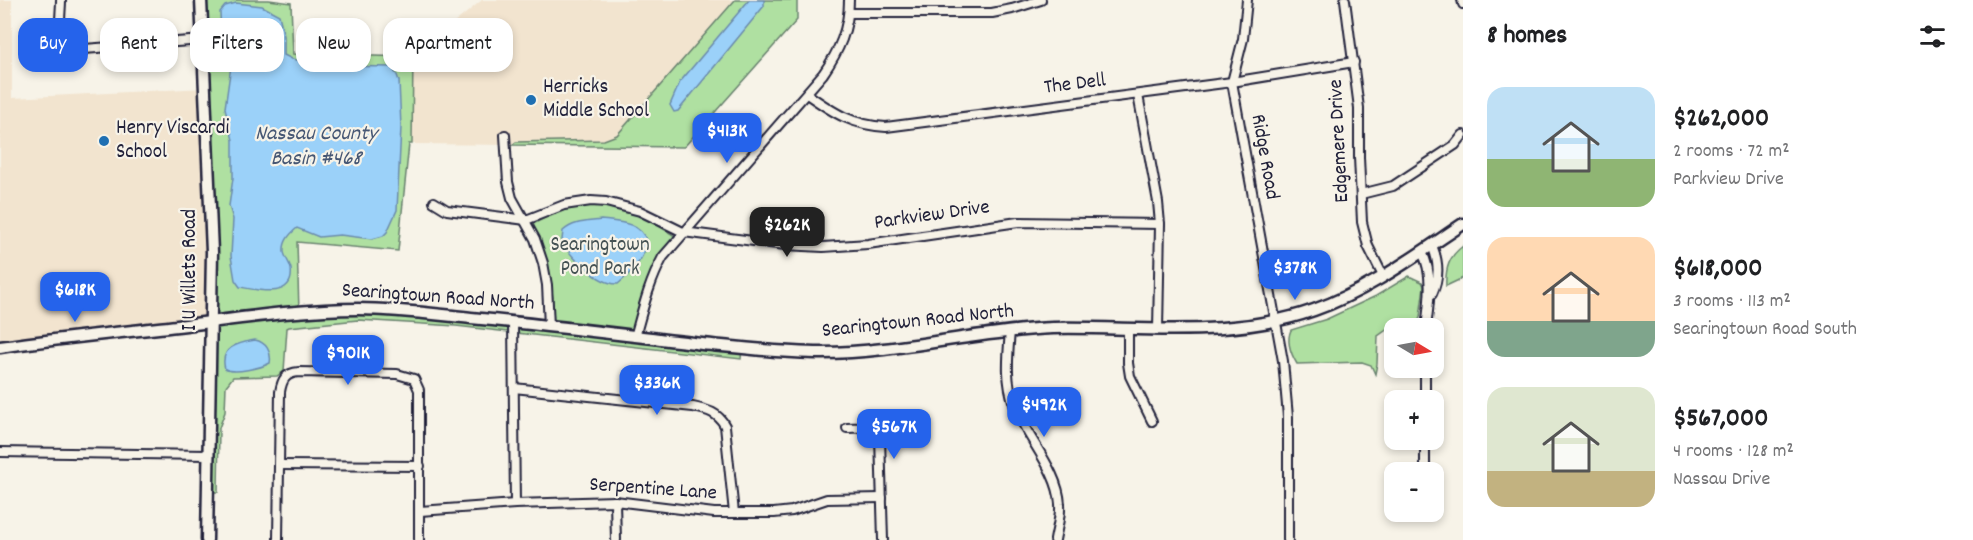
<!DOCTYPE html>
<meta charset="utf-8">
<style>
body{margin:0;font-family:Dekko,sans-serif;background:#f6f6f6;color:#202124;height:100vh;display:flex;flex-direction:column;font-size:22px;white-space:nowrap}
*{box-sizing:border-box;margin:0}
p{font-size:20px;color:#757577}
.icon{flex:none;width:33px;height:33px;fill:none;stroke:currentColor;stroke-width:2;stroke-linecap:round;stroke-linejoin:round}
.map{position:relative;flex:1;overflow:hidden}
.details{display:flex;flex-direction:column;background:#fff;width:510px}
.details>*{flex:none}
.banner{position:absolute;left:18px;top:18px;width:570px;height:54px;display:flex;gap:12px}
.needle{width:39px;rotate:100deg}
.controls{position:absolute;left:1384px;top:318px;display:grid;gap:12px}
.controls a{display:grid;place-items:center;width:60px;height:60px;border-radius:12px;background:#fff;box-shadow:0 3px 9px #0003;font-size:30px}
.price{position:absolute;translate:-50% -51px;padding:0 14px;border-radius:12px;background:#2563eb;color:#fff;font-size:20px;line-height:39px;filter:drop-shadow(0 2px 3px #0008)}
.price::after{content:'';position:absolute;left:50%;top:36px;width:18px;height:14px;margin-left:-9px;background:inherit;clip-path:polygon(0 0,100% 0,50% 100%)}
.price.on{background:#222;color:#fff}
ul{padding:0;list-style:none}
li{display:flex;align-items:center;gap:18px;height:150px;padding:0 24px}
li span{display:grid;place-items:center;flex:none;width:168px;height:120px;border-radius:18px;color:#555}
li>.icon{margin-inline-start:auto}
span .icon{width:72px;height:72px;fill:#fffc;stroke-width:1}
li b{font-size:26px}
h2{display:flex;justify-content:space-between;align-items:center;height:72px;padding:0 24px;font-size:26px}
.pill{padding:0 21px;border-radius:18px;background:#fff;box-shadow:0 3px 9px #0003;font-size:21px;line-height:54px}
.pill.on{background:#2563eb;color:#fff}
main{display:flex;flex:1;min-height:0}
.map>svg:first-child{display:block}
</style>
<main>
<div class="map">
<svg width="1463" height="540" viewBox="0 0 1463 540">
<rect width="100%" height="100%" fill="#f7f3e8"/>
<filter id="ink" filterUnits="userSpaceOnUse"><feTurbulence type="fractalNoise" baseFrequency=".0167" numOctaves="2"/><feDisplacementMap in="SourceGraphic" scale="12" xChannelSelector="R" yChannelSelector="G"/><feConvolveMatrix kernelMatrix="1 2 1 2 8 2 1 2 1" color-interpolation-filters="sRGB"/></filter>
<g filter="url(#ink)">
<g fill="#f2e4cf">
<polygon points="0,0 12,0 12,98 205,88 210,322 0,347"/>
<polygon points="482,0 740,0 609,146 412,144 413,57"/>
</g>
<g fill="#afe0a1" stroke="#68816e" stroke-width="1.5">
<path d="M205,0H269L291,3L293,54L413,57L412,144H409L398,251L297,242L299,312L332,310L551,326L553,299L549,271L533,224L564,208L596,204L619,206L638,213L675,236C650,267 645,298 635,336L742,347L741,359L456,326L358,320L289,327L287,328L284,371L277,376L233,377L226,386L225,412L219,428L218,492H209Z"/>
<polygon points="735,0 797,0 797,20 684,147 512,145 516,142 604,140 617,135"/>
<path d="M1463,246V278L1446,286C1445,269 1449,256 1463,246Z"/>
<path d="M1409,276L1422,282L1424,286L1420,317L1417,326L1388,329L1378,336L1377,364L1375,374L1371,365L1362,362L1297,364C1291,354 1286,341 1291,330L1327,319L1376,296Z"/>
</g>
<g fill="#9bd1f9" stroke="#6b8bad" stroke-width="1.5">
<polygon points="749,0 764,0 764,6 678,111 674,112 670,105 680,82"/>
<path d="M236,3L262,6L279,15L284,36V55L292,59L301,61L338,66L391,67L397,75L399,81L401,127L397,210L387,232L383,236L372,239L340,235L319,237L297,228C290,234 283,241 284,252C285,258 290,263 291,269C295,300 257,290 240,287L235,280L231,256L233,219L229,206L233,178V140L225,108L231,66L225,54L221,37L220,12L225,6Z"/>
<path d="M601,220C619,222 641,222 647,242C645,259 631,273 618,284C600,285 568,256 562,240L563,231C574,221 587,222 601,220Z"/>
<path d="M255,340C266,342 272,352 270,363C261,368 234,374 225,369C219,347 238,343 255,340Z"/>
</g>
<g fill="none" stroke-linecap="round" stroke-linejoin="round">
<defs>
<g id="minor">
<path d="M61,0C61,17 55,40 71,50L203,40"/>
<polyline points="1247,0 1243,39 1232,82 1283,361 1288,417 1288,540"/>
<polyline points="1345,0 1359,108 1359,157 1362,222 1368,246 1383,276"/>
<polyline points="1462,0 1463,4"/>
<polyline points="849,13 992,13 1012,9 1041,0"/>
<path d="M807,94C834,113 852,125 886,127L1232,82L1354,62"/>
<polyline points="1138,95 1158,202 1160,224 1158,330"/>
<polyline points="505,135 508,182 512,198 535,239 543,263 547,285 549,326"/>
<polyline points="1361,194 1393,186 1455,145 1463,135"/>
<polyline points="434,202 447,210 526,220 564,205 591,201 606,202 640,211 683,232 785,245 823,247 868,244 1018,222 1160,224"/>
<path d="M1422,252C1434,275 1429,303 1426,328"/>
<path d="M1432,294C1440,277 1439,262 1432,245"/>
<polyline points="513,322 515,504"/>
<polyline points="1128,330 1128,363 1130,376 1152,421"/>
<path d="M1010,331C1008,356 1005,380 1014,404C1025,437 1058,469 1060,504C1061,516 1057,528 1055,540"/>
<path d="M635,337C643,308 649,283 663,257L823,74C839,51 849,29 849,0"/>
<path d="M514,388L693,407C707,410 718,412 725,426L734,513"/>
<polyline points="1425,400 1425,368"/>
<path d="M847,428C859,428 875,425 880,437L883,540"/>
<polyline points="0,452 208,455"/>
<polyline points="279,465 420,466"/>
<polyline points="1425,472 1425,440"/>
<polyline points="615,501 616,540"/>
<polyline points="420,511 515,504 615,501 714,513 774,513 792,511 827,499 882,498"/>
<path d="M278,540L280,392C282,379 286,373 299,372L397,374L414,379L419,390V540"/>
</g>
<g id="secondary">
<polyline points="201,0 212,252 207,540"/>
<path d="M0,347C62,338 124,332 186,325C243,318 301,309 358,309C396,309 433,314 471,318C548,325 625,335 702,344C742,348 782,353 822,353C899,353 975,331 1053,328C1139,326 1230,340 1314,310C1368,291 1415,256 1463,224"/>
</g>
</defs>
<use href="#minor" stroke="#22223b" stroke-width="12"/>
<use href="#secondary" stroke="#22223b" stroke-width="15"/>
<use href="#minor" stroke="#f7f3e8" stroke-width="8"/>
<use href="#secondary" stroke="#f7f3e8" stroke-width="10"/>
</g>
</g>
<g fill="#1f6fb2" stroke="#f7f3e8" stroke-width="2">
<circle cx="531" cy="100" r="6"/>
<circle cx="104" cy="141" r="6"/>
</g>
<g text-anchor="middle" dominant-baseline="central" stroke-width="4.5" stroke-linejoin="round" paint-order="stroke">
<g font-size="21" fill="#22223b" stroke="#f7f3e8">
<text transform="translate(1075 85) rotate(-7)">The Dell</text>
<text transform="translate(1340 141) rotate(-93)">Edgemere Drive</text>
<text transform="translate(1264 157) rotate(80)">Ridge Road</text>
<text transform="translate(932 216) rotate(-8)">Parkview Drive</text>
<text transform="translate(191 270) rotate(-90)">I U Willets Road</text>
<text transform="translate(438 298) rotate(4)">Searingtown Road North</text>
<text transform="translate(918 322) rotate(-6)">Searingtown Road North</text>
<text transform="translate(653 490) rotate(4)">Serpentine Lane</text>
</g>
<g font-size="21" fill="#22223b" stroke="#f7f3e8" text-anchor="start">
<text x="543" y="88">Herricks<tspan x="543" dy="24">Middle School</tspan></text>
<text x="116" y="129">Henry Viscardi<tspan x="116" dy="24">School</tspan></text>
</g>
<g font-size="21" fill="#455254" stroke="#f7f3e8">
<text x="600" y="246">Searingtown<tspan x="600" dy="24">Pond Park</tspan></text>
</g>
<g font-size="22" font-style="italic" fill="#465774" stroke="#f7f3e8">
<text x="316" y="134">Nassau County<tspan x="316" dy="25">Basin #468</tspan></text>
</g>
</g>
</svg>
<div class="controls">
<a><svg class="needle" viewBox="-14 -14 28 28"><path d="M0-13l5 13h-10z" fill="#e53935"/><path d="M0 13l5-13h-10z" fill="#757577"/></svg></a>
<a>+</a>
<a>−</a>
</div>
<b class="price" style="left:727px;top:164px">$413K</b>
<b class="price on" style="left:787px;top:258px">$262K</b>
<b class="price" style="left:1295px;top:301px">$378K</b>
<b class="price" style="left:75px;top:323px">$618K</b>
<b class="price" style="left:348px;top:386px">$901K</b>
<b class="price" style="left:657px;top:416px">$336K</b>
<b class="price" style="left:1044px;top:438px">$492K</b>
<b class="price" style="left:894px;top:460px">$567K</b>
<div class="banner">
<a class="pill on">Buy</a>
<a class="pill">Rent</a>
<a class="pill">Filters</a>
<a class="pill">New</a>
<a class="pill">Apartment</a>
</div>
</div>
<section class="details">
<h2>8 homes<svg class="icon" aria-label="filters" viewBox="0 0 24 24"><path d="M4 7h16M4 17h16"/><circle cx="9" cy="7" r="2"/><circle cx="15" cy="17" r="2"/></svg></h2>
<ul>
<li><span style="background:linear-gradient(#bfe0f5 60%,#8fb573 0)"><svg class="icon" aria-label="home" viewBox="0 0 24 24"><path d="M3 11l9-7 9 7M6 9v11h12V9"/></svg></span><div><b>$262,000</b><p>2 rooms · 72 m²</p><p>Parkview Drive</p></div></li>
<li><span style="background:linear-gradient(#ffd9b3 70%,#7fa58c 0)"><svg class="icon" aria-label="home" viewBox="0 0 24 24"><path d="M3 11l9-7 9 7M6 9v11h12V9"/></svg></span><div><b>$618,000</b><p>3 rooms · 113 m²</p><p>Searingtown Road South</p></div></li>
<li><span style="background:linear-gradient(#dfe7d0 70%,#c2b280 0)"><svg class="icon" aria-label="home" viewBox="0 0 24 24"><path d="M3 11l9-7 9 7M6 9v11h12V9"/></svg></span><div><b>$567,000</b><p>4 rooms · 128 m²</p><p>Nassau Drive</p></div></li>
</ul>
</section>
</main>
